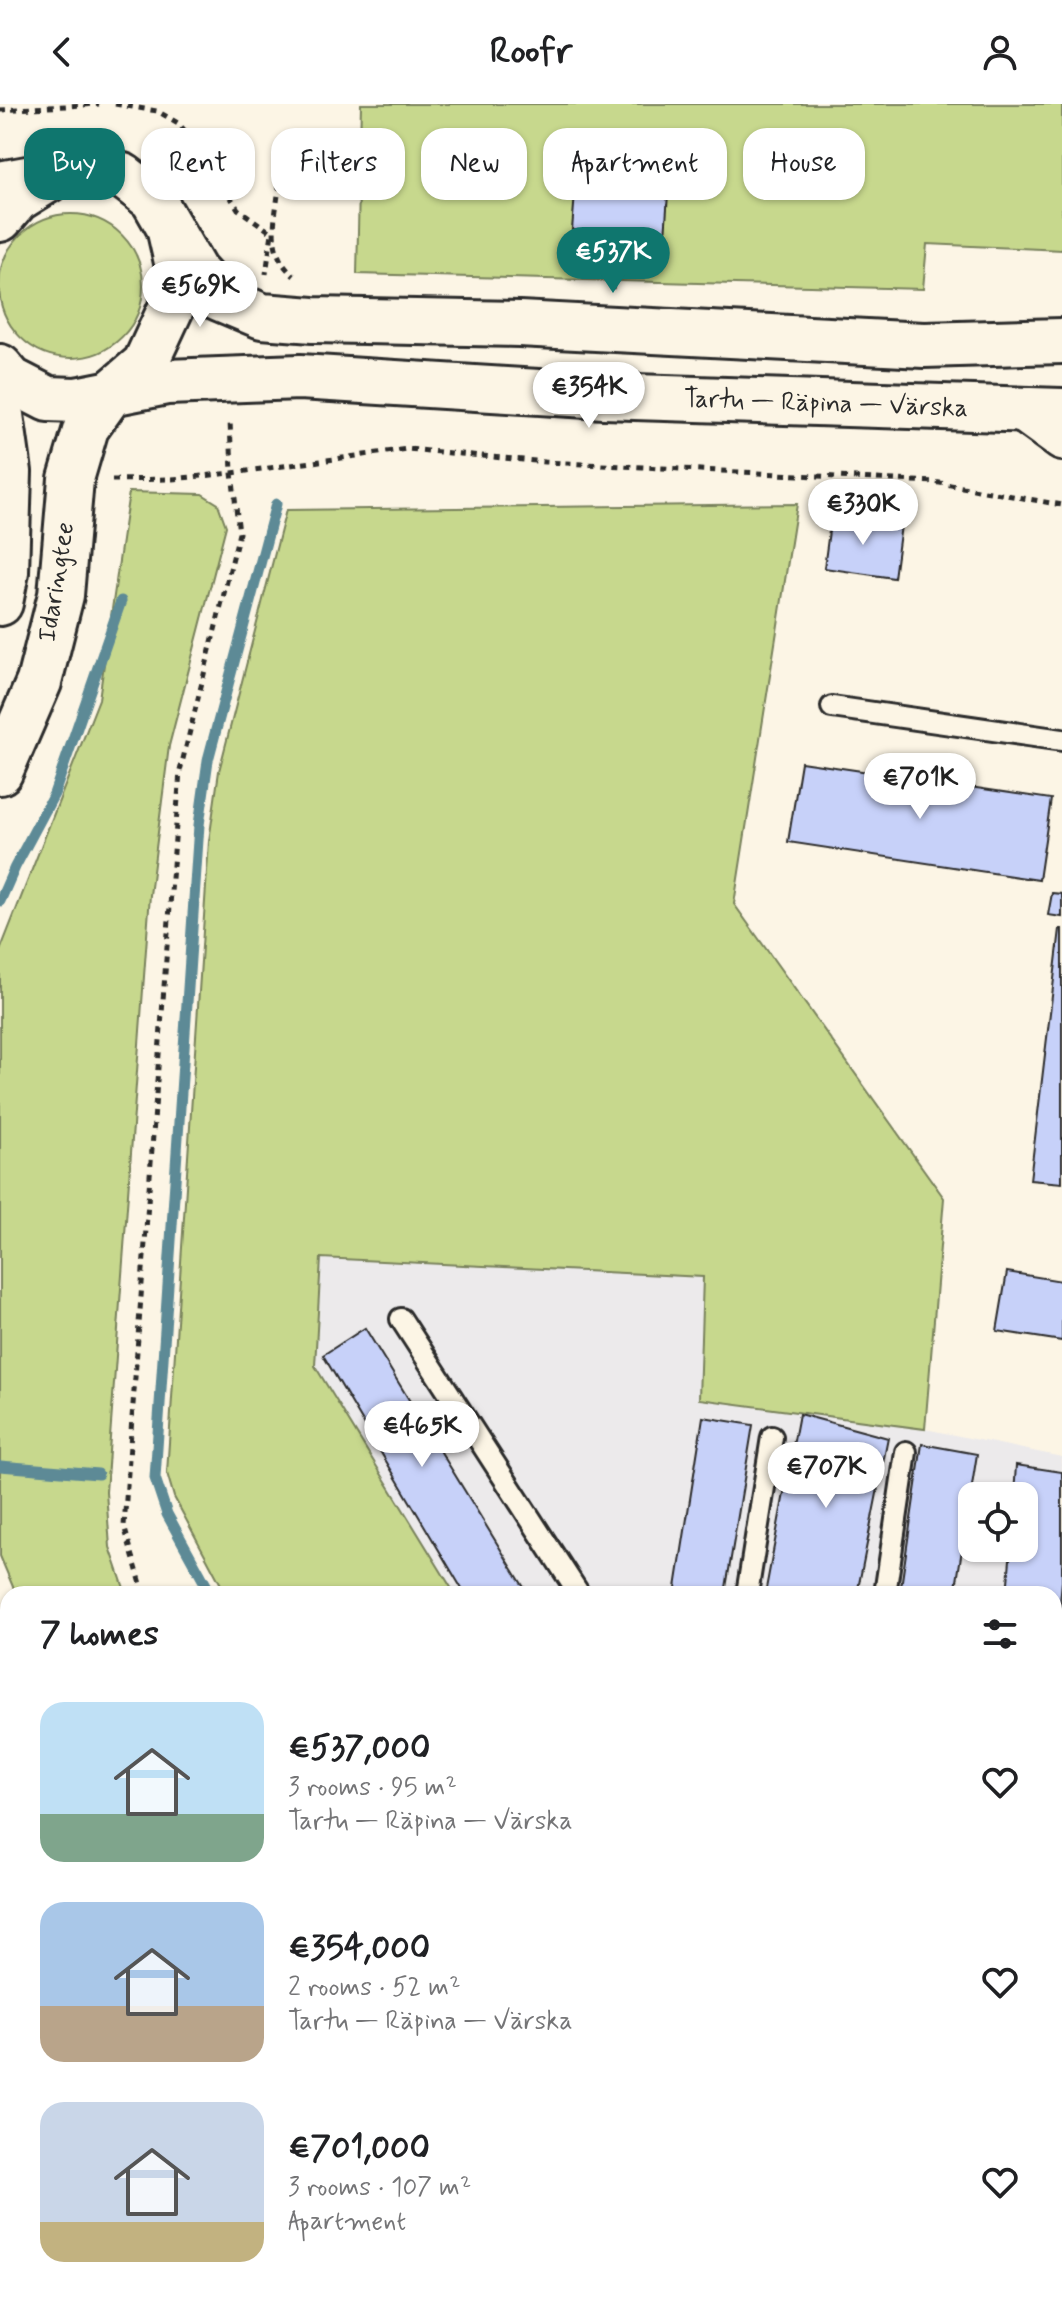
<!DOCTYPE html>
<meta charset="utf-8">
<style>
body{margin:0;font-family:Mynerve,sans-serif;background:#f2f2f2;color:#202124;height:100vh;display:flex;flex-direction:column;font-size:30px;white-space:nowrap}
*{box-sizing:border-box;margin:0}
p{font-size:26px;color:#757577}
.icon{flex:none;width:44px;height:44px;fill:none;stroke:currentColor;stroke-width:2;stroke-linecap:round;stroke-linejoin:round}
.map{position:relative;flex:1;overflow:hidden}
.panel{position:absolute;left:0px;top:1482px;width:1062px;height:714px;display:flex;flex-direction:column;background:#fff;border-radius:24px 24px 0 0;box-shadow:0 2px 6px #0004}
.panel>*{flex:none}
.banner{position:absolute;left:24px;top:24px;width:1014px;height:72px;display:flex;gap:16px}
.buttons{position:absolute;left:958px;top:1378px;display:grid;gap:16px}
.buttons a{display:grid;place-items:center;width:80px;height:80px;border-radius:16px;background:#fff;box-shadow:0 2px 6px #0004;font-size:40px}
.price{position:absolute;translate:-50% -68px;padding:0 18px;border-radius:28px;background:#fff;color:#222;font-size:26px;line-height:52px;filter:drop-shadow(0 2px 4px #0008)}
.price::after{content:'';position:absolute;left:50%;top:48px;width:24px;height:18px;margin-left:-12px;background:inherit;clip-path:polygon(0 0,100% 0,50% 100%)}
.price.active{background:#0f766e;color:#fff}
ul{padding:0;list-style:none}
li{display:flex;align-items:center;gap:24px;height:200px;padding:0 40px}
li span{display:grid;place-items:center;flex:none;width:224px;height:160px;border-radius:24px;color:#555}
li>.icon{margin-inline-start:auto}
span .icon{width:96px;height:96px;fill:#fffc;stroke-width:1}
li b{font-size:34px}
h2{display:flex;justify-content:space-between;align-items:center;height:96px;padding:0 40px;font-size:34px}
.pill{padding:0 28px;border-radius:24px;background:#fff;box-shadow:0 2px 6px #0004;font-size:28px;line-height:72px}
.pill.active{background:#0f766e;color:#fff}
header{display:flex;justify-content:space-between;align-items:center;height:104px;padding:0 40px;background:#fff;font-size:36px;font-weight:800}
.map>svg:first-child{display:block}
</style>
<header><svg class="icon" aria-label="back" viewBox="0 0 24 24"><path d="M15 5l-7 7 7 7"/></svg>Roofr<svg class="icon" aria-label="person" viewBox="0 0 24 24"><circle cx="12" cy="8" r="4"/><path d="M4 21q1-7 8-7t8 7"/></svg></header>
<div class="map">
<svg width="1062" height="2195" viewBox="0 0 1062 2195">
<rect width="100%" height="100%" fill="#fcf5e5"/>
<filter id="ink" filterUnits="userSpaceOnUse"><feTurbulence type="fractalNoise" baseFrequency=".0125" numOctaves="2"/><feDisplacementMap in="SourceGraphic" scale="16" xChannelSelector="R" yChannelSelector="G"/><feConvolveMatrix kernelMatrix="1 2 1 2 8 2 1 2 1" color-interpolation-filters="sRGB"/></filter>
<g filter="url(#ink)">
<path fill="#eceaeb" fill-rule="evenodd" d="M320,1154L704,1173L699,1295L925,1325L1062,1353V1637L1054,1645V1490H455L314,1261ZM972,1392H1024V1444H972Z"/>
<g fill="#c7d88d" stroke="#79825c" stroke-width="2">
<polygon points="361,0 1062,0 1062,146 927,140 923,185 357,170"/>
<circle cx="71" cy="182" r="72"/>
<polygon points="129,388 202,390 218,400 226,422 169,642 150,791 106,1388 110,1443 126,1490 16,1490 0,1452 0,847 99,595"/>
<polygon points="797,400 734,800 944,1094 925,1325 699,1295 703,1173 321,1154 315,1262 455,1490 226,1490 174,1393 167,1369 209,737 219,667 286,406"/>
<polygon points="0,1743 8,1758 8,2044 0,2049"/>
<polygon points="395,2188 496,2188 500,2195 399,2195"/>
<polygon points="583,2188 893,2188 895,2195 584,2195"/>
</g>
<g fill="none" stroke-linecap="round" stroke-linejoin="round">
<g stroke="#5d8a96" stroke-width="11">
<polyline points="0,797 15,763 54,690 121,497"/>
<polyline points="0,1362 98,1370"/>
<polyline points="211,1490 167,1410 155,1374 199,721 208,656 276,400"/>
<polyline points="580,2188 580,2195"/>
</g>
</g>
<g fill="#c7d1f9" stroke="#2b2b2b" stroke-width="2">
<polygon points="579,40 605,42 603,74 641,77 643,44 671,46 665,133 572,126"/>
<polygon points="831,412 901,421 894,474 824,464"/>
<polygon points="801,658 1051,695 1039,776 788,738"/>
<polygon points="1052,789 1062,790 1062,813 1048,811"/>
<polygon points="1060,825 1062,825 1062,1079 1030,1076"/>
<polygon points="1007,1168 1062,1177 1062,1237 997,1227"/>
<polygon points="365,1224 528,1490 465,1490 323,1251"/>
<polygon points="799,1310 888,1334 857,1490 765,1490"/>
<polygon points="703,1313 753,1321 725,1490 675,1490"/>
<polygon points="922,1340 977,1350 955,1490 900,1490"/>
<polygon points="1016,1361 1062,1368 1062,1477 1054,1564 1054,1490 1007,1490 1011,1444 1024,1444 1024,1392 1014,1392"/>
<polygon points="1062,1964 1062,2037 1054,2039 1054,1967"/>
<polygon points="1062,2160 1062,2195 1021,2195 1019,2188 1054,2188 1054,2163"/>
</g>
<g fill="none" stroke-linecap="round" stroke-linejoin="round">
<defs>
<g id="lane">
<polyline points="832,603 1062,636"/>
<polyline points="401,1215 579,1490"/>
<polyline points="747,1490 772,1333"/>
<polyline points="885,1490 906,1348"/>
</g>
<g id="street">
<polyline points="1022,307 1062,336"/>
<polyline points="1054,1936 1062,1934"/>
<polyline points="1054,2147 1062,2144"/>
<polyline points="932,2188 934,2195"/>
</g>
<g id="secondary">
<polyline points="0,80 60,69 107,68 123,72 153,95 169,123 177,158 179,187 145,260 111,289 86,324 71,375 61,491 39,578 0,668"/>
<polyline points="0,115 17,95 51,74"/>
<polyline points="169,123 195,168 219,194 262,212 313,216 519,220 924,241 1062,237"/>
<polyline points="0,263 11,276 48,295 76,296 167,278 300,273 604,292 1062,307"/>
<polyline points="0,304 9,368 6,468 0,499"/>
<polyline points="0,1552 8,1568"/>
<polyline points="0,1671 8,1686"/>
<polyline points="277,2188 281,2195"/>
<polyline points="339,2188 343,2195"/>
</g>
</defs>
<use href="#lane" stroke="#2b2b2b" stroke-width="26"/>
<use href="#street" stroke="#2b2b2b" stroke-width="46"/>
<use href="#secondary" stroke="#2b2b2b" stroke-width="50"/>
<g stroke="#2b2b2b" stroke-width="5" stroke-dasharray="6 6" stroke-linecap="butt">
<polyline points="115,0 157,7 178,19 200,44 238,105 272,129 266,170"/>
<polyline points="0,6 99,0"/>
<path d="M276,56C277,65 279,74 279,82C276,115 264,146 294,172"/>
<polyline points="612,185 618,135"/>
<polyline points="112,376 172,375 232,369 408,345 545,358 934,378 1062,401"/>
<polyline points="144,1490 124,1422 180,667 239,429 232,369 230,316"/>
<polyline points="0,2065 8,2060"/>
<polyline points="516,2188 520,2195"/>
</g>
<use href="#lane" stroke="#fcf5e5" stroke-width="20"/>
<use href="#street" stroke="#fcf5e5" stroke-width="40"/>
<use href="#secondary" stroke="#fcf5e5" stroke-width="44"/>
</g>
</g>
<g text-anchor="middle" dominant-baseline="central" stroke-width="6" stroke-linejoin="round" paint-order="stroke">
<g font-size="26" fill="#2b2b2b" stroke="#fcf5e5">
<text transform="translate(826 300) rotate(2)">Tartu — Räpina — Värska</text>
<text transform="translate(57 478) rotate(-81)">Idaringtee</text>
</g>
</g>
</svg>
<div class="buttons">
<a><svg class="icon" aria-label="locate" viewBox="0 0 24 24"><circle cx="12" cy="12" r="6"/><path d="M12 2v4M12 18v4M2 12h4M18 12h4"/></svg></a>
</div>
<b class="price active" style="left:613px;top:191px">€537K</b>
<b class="price" style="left:200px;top:225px">€569K</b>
<b class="price" style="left:589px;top:326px">€354K</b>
<b class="price" style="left:863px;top:443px">€330K</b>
<b class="price" style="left:920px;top:717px">€701K</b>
<b class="price" style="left:422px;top:1365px">€465K</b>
<b class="price" style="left:826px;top:1406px">€707K</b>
<div class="banner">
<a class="pill active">Buy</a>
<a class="pill">Rent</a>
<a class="pill">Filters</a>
<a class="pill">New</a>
<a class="pill">Apartment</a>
<a class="pill">House</a>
</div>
<section class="panel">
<h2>7 homes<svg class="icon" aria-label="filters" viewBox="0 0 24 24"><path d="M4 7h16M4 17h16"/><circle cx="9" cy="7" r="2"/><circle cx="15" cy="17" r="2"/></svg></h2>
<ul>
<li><span style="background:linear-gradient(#bfe0f5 70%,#7fa58c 0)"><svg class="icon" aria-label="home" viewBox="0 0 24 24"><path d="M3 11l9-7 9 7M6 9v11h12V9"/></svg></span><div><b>€537,000</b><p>3 rooms · 95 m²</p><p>Tartu — Räpina — Värska</p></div><svg class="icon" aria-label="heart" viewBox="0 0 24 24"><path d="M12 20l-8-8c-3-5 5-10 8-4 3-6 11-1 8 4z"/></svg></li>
<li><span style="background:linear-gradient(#a9c7e8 65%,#b9a48a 0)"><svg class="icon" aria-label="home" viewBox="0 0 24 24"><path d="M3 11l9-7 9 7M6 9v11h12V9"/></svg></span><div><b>€354,000</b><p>2 rooms · 52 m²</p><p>Tartu — Räpina — Värska</p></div><svg class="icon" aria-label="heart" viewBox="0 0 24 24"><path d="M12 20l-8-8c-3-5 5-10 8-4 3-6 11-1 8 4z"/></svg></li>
<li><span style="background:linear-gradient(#c9d6e8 75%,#c2b280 0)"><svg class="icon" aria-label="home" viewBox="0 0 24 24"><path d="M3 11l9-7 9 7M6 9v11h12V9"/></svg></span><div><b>€701,000</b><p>3 rooms · 107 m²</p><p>Apartment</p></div><svg class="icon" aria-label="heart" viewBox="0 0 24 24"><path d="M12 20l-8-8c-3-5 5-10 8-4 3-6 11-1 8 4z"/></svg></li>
</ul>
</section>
</div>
